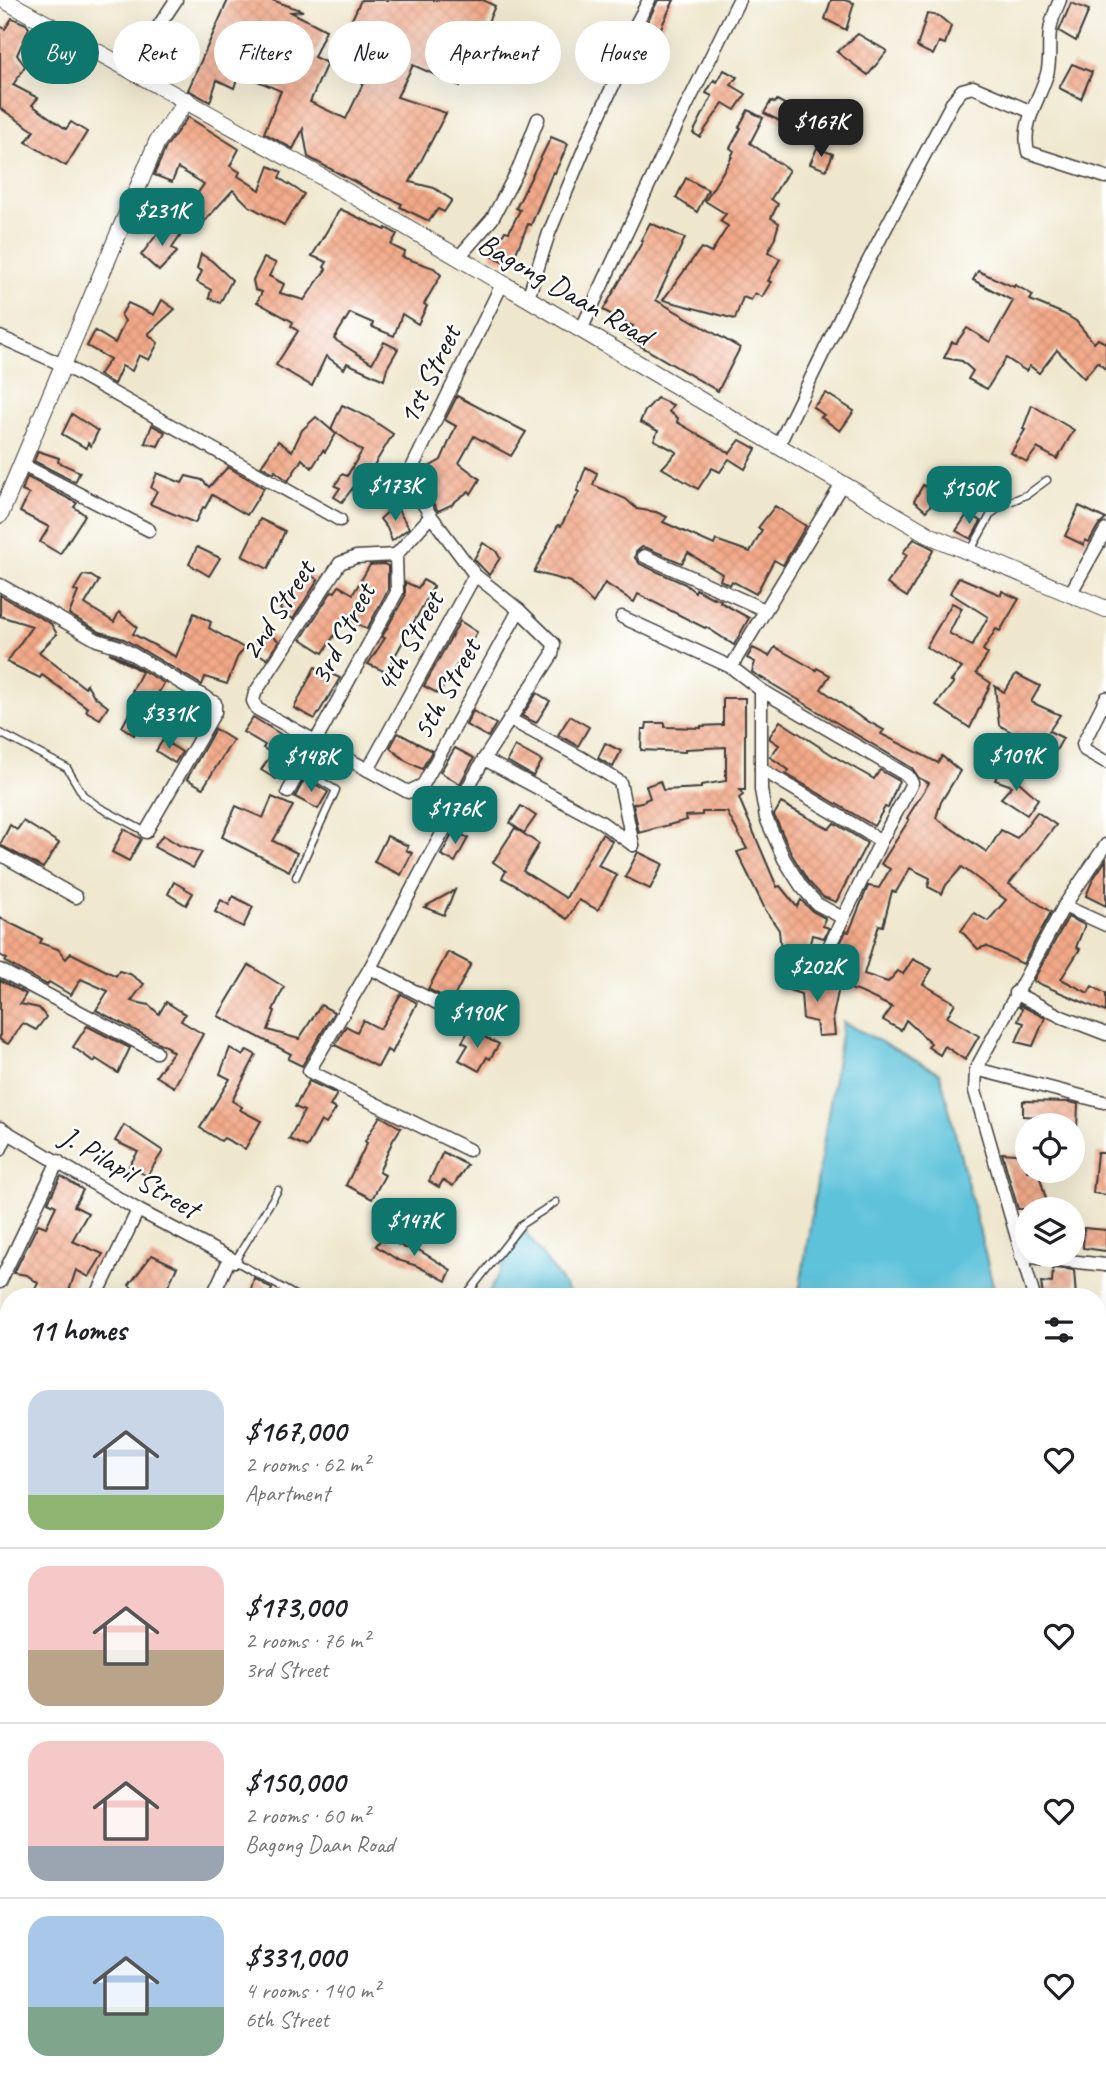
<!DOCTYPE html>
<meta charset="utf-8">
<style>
body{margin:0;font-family:Caveat,sans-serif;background:#f2f2f2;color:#202124;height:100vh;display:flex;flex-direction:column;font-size:26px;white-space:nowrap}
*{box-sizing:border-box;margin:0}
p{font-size:23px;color:#757577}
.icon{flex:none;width:38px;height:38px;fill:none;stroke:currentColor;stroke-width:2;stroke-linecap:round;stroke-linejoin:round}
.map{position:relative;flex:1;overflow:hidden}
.sheet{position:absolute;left:0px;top:1288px;width:1106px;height:800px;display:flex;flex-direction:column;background:#fff;border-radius:28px 28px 0 0;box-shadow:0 7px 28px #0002}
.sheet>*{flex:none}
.hud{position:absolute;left:21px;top:21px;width:700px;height:63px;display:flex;gap:14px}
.fabs{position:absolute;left:1015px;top:1113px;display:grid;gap:14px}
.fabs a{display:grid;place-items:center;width:70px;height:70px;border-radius:50%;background:#fff;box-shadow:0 7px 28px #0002;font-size:35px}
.price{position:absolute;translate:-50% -60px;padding:0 16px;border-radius:14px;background:#0f766e;color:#fff;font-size:23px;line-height:46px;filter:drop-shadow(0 2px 4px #0008)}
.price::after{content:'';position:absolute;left:50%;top:42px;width:21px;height:16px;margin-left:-10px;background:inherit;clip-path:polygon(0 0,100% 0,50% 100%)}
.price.active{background:#222;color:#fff}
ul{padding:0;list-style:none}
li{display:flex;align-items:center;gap:21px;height:175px;padding:0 28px}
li+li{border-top:2px solid #e0e0e0}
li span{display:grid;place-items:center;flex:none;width:196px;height:140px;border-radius:21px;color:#555}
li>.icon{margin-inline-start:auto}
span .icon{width:84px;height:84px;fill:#fffc;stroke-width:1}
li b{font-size:30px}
h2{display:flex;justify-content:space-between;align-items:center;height:84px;padding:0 28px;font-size:30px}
.chip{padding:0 24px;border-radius:32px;background:#fff;box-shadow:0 7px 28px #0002;font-size:24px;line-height:63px}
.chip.active{background:#0f766e;color:#fff}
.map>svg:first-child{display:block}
</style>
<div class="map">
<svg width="1106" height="2087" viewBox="0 0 1106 2087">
<defs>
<pattern id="building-cross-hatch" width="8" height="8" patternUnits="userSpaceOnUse" patternTransform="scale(1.75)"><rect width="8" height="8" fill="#f3a988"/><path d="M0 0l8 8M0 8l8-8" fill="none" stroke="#d09175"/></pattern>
</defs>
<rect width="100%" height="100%" fill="#fff"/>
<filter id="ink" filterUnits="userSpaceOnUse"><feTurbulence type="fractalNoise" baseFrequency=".0143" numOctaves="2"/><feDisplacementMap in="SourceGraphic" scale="14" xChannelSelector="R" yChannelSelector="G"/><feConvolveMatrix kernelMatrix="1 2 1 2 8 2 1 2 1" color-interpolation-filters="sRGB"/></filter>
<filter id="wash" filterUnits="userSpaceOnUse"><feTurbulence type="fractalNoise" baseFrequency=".00686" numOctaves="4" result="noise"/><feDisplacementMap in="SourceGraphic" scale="28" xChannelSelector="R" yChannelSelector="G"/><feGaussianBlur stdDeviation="1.57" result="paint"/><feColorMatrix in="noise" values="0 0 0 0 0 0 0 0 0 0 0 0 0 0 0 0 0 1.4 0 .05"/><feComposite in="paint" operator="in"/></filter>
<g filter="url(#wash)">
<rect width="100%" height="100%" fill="#efe7cd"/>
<g fill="#5dc2da" stroke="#3c6f7b" stroke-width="2">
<polygon points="843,1022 940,1073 996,1297 794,1297 800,1287"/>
<polygon points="522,1227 573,1297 487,1297"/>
<polygon points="1106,1598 1106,1736 1097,1738 1097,1601"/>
<polygon points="0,1599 9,1605 9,2079 743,2079 743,2087 0,2087"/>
<polygon points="1106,1811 1106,2087 877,2087 879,2079 1097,2079 1097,1813"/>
<polygon points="769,2079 847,2079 845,2087 766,2087"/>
</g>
<g id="blocks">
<g fill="url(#building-cross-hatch)">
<polygon points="228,0 272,0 303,11 291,12 326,30 314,57 327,63 310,102 346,119 371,67 360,59 365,44 345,34 361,0 483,0 495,6 460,86 413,65 397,97 446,113 410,182 434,188 452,200 444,212 438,209 429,221 400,207 402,204 372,191 308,157 303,129 293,149 264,133 281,91 239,73 234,88 217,80 210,102 188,90"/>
<polygon points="658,0 674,0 659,32 645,27"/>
<polygon points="831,0 844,0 854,3 846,30 825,19"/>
<polygon points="1071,3 1089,10 1076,41 1059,31"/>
<polygon points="927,14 939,16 951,26 945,44 939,42 933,55 917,47"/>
<polygon points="12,18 26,24 29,28 17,55 25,66 13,85 38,98 32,105 66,129 71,122 87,132 66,166 26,142 34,131 0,108 0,26 5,29"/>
<polygon points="858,34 887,51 868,75 837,52"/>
<polygon points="1072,64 1092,72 1081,99 1059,88"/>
<polygon points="724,70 737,77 731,85 746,94 735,110 723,103 700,137 693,133 712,96 706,93 714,80 717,82"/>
<polygon points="777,100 803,114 795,129 764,113 771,101 775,103"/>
<polygon points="748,110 763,118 750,143 789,170 771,199 778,204 771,218 779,223 775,237 768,252 780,259 768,281 771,282 762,297 755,293 751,300 743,297 735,319 663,300 701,248 711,253 728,226 720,221 726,214 705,201 732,157 731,157 734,151 730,148 741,128 739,127"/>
<polygon points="188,117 239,149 230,166 240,172 238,176 260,190 269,166 282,172 279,178 304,194 284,225 249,206 233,190 202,224 186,210 204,184 178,168 172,182 154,175 166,147"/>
<polygon points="551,137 568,144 555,173 553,172 531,225 528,224 511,265 491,256 505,231 509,232 520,210 516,208"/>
<polygon points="817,148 833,154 826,170 810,164"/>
<polygon points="686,178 708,190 697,212 676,198"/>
<polygon points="340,209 385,230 386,228 397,234 391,245 405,252 402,257 434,268 441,275 424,304 427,306 418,324 402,314 394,336 372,327 373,323 350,313 334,339 372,363 384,342 398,349 387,368 384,380 347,363 344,369 326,356 312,386 276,365 298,331 291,326 293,322 257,302 262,292 255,290 253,280 264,258 276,263 269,276 284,284 280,293 304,300 326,269 324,267 327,262 312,256"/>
<polygon points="650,223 685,238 656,300 740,348 718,391 627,338 633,326 603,310 643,241 641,240"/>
<polygon points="165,224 181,235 172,248 177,252 159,271 141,255"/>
<polygon points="201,254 212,261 232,280 220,303 209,298 211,290 197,282 202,271 197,269"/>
<polygon points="978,271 1014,287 1015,285 1033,295 1030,300 1064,314 1076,321 1094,343 1098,339 1106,343 1106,370 1098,362 1084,378 1057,350 1039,373 1030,366 1026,371 1006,358 987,389 968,379 973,371 962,361 944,358 952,342 956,343 967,328 990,342 1013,301 973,280"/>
<polygon points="162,300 175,309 148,334 158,343 149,360 139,355 132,371 122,366 114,384 99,375 110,359 87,346 95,331 115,343 125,321 121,315 128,303 154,315"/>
<polygon points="826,393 854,411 840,431 821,417 824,415 813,407"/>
<polygon points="457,396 526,432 511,456 474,436 459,463 480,479 471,494 469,491 453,503 453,504 438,511 419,481 420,472 441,460 456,426 445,420"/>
<polygon points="657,398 673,405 669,412 678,418 677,422 730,453 740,440 756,449 745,469 729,459 720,472 712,468 698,489 662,468 677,452 654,440 658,431 640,422 645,411"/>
<polygon points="342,405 368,417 393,434 371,470 368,468 342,502 334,497 340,488 335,486 342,474 347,476 362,451 331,429"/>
<polygon points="1032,405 1074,430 1057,459 1037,448 1027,462 1011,453 1025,430 1023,429"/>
<polygon points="72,414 98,431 91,446 88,443 86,448 62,434"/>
<polygon points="316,417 336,434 325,452 323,450 312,468 302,459 288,481 275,471 274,473 261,466 278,441 292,451 302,430"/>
<polygon points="152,425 165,432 158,446 145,443"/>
<polygon points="38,451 59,458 58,462 80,472 75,482 34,461"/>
<polygon points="228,467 264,488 247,515 212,495 205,508 203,507 195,523 150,504 157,491 151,488 157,473 182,483 186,476 202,480 209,487"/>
<polygon points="586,467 597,473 593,485 626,499 637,509 656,512 667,517 663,522 714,545 716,540 750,552 762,530 758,528 775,506 806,526 783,565 774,560 756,594 732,581 730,585 720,580 722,574 688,553 682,563 647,548 642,547 636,552 635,558 640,564 685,584 695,592 696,589 713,598 713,597 721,600 720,602 749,618 734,645 706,627 705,628 638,594 634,602 605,583 593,603 571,582 534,572 558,525 561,526 579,492 577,491"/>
<polygon points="27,477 77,503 74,507 85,515 60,554 40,542 49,527 20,512 29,494 22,491"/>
<polygon points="923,485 936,494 933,497 935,500 926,511 914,501"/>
<polygon points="395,505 409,528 392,541 387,528 380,519"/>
<polygon points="1079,506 1106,519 1098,526 1089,542 1085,540 1084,545 1065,536"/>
<polygon points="968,513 981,521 971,539 956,531"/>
<polygon points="260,519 285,531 268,569 242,556"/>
<polygon points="914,539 934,549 907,597 887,584 907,555 903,552"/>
<polygon points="483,543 496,551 500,558 489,575 474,559"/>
<polygon points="197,547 220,558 209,576 189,564"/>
<polygon points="384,564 388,566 388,590 367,629 346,617 323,653 301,639 332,591 335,592 339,586 353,594 370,565"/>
<polygon points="306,572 318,580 293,619 280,609"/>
<polygon points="83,575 91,576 99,581 85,604 114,622 119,612 137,627 133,634 176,657 194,613 211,622 209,628 244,648 237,658 227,684 205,677 202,685 124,639 100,632 69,614 78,592 74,590"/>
<polygon points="959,577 1001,595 1002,591 1019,599 1000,631 996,629 983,650 988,654 976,673 991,683 970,728 936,705 954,682 951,681 962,668 926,647 952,603 962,608 949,633 972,646 988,617 950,593"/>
<polygon points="423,580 434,586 386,672 368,664 385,638 382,637 405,596 405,582 418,588"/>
<polygon points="0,595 51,624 57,634 39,652 85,688 87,684 94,696 108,707 100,719 86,711 88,708 42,675 40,678 7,662 32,626 0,616"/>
<polygon points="460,621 477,632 439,694 424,686"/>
<polygon points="263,630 279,641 267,659 251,649"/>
<polygon points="775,647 816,670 817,668 830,675 821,689 860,717 884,730 881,734 938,763 942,756 960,771 941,802 936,818 987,852 1001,830 1017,838 1037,812 1056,825 1009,884 1051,912 1023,964 986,946 978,949 961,931 974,913 988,921 1006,900 962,867 946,885 942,894 928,887 930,878 910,868 896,892 892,891 883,926 879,925 864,974 888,982 898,971 903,974 913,959 932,969 923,984 955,1003 947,1017 979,1036 965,1060 945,1046 940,1055 928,1047 931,1043 906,1020 901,1030 883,1020 892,1007 860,992 835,984 842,964 837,963 843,945 840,944 846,931 849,932 868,886 879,888 890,869 881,864 909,820 907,818 929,783 919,778 912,768 752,672 755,662 747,658 753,648 769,656"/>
<polygon points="109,653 116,655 164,683 134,735 122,727 139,695 132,691 142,672"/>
<polygon points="315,667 340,678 315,719 294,708"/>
<polygon points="1016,674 1040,686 1031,702 1060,715 1049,731 1063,738 1054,754 1047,750 1009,744 1013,733 999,725 995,686 1004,692"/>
<polygon points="537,693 550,701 536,723 522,716"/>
<polygon points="723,698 745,698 745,790 740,790 743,795 739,798 777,887 780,886 797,907 801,900 812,911 825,918 823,926 829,928 824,938 812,935 804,969 782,961 779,930 766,911 737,852 747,849 727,812 702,812 702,815 686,816 687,820 639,833 633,804 645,801 645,800 650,798 646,786 660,781 663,790 701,788 701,785 726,781 726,747 685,749 685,752 641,750 642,729 646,729 647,723 665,723 665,727 701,728 701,726 723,725"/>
<polygon points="473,711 496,724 488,737 466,725"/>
<polygon points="570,716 589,727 578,746 558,735"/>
<polygon points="253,717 298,745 276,779 261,770 272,753 263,748 265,745 243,732"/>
<polygon points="780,721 837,758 874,779 880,770 899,781 888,808 885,807 874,826 786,774 789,770 770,757 779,745 770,739 770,736"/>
<polygon points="215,729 233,740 203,788 187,779"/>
<polygon points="398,733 432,751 422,769 406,761 390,748"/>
<polygon points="163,740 182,752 175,763 156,751"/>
<polygon points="605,743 621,751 613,767 598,758"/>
<polygon points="515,746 542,761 533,776 507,761"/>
<polygon points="455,748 474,758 460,784 440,772"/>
<polygon points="1001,766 1038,799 1027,815 1001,798 1012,786 995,780"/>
<polygon points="305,778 328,792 318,809 295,797"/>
<polygon points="272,797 293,806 273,841 297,853 289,871 222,837 236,806 263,818"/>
<polygon points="781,803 829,829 834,823 867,843 836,902 823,897 808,881 792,855 774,815"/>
<polygon points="521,806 536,816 524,833 510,823"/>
<polygon points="23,821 59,843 43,868 0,845 10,825 17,830"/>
<polygon points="515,828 539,844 523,871 566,898 602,834 612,841 598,865 617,875 598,910 579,900 567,919 515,885 502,878 506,871 493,862"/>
<polygon points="124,829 141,839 129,861 112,852"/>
<polygon points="454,831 468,838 455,862 441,855"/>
<polygon points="163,835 179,845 202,852 193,868 154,847"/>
<polygon points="387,836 408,846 406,850 412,853 401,875 374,862"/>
<polygon points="638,852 663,864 650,889 625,877"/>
<polygon points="1106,860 1106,906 1086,896 1093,879"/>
<polygon points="174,882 193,893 186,905 168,894"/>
<polygon points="455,890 444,915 424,907"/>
<polygon points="233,896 253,907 243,927 215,912 221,900 229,905"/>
<polygon points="1068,917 1085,925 1076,947 1080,949 1061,979 1088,993 1092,986 1106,994 1106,1012 1033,981"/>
<polygon points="0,918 42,939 40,943 58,949 66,959 71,953 116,976 119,971 130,974 144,984 131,1001 149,1005 159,1014 166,1002 185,1014 181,1021 203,1034 174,1087 156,1076 173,1052 168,1049 169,1048 96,1010 108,991 81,979 71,995 49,982 47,985 5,962 7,959 0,955"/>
<polygon points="448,952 471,964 452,1001 428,989"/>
<polygon points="249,965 284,987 273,1010 275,1011 268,1030 299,1039 321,1005 334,1012 302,1066 288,1059 291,1054 218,1016"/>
<polygon points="792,978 839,987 833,1016 835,1035 818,1036 816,1022 803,1019 801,994 789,990"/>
<polygon points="0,980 26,994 20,1004 39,1008 46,1017 36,1030 23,1023 8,1044 0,1040"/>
<polygon points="401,994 417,1003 392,1053 387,1050 378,1067 335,1045 346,1026 357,1032 363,1020 380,1029"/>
<polygon points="1020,1005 1045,1018 1033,1046 1016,1042 1024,1023 1018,1021 1022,1009 1019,1007"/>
<polygon points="87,1026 130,1048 118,1073 96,1059 94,1062 73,1047"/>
<polygon points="469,1030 499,1044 490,1059 487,1057 479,1071 459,1060 468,1045 462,1042"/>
<polygon points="230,1048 243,1056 247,1050 256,1055 232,1101 242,1107 240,1110 261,1121 245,1149 224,1138 221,1141 200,1128 230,1079 220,1074"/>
<polygon points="309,1081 337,1094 330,1106 336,1109 326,1124 321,1121 307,1147 289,1139 304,1111 295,1107"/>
<polygon points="1023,1101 1069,1102 1078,1104 1077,1129 1073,1125 1053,1118 1023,1116"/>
<polygon points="380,1116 401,1128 393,1140 379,1172 385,1175 372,1199 346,1185 367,1143 365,1141"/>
<polygon points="124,1125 163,1151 147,1176 129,1166 138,1152 115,1141"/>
<polygon points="443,1152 467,1165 453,1186 443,1180 439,1187 429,1181"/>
<polygon points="1002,1153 1027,1155 1027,1171 1038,1171 1049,1209 1018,1209"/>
<polygon points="1097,1153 1106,1153 1106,1195 1093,1193"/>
<polygon points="61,1176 83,1190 74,1206 88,1213 72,1241 103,1254 89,1277 76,1270 67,1297 31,1297 38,1283 27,1275 14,1273 38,1224 46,1227 56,1206 48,1202"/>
<polygon points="1084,1228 1106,1230 1106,1251 1083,1248"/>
<polygon points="383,1236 405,1248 417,1249 451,1270 446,1281 417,1266 398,1260 376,1246"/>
<polygon points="152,1255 177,1267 163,1297 137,1297 136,1292 129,1285"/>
<polygon points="1053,1268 1074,1270 1076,1297 1043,1297 1041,1282 1052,1283"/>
<polygon points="254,1278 272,1289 269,1297 249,1297"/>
</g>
</g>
</g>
<g filter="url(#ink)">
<use href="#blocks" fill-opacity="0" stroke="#3c3a37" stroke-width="2"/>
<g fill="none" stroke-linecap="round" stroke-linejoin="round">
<defs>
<g id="service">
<polyline points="970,552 991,514 1003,505 1028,494 1047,480"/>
<polyline points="0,733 67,768 83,795 99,807 146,832"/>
<polyline points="296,877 336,790 301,769"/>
<polyline points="278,1190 235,1261 298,1297"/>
<polyline points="465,1297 522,1224 556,1202"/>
</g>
<g id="minor">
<path d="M1060,0C1056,9 1051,20 1050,31C1048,45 1051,60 1047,74C1039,101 1021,123 1028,152L1106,177"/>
<polyline points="130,69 176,0"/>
<polyline points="458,258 492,219 518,170 538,119"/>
<polyline points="528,298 549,233 587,142 616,79 633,30 649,0"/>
<polyline points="581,330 676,127 739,0"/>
<polyline points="0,337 63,365 340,520"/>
<polyline points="778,446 862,273 953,101 962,90 973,87 1032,112"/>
<polyline points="21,464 149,530"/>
<polyline points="396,555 356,557 340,563 255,693 253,701 257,709 408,792 423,785 519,610"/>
<polyline points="644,556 765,610"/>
<polyline points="0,585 97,640 120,647 215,703 215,712 146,832"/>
<polyline points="1070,594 1106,530"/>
<polyline points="622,617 731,667 761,690 908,776 912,783 909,789 881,841 819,967"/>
<polyline points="731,667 842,484"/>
<polyline points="761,690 761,790 766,818 784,859 801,886 817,904 843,918"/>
<polyline points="1106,698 1083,744 1085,750 1106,762"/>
<polyline points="509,719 582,758 620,782 633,845"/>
<polyline points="484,759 601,822 633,845"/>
<polyline points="761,769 881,841"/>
<polyline points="368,770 475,575"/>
<polyline points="288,792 397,592 396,555 431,516"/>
<polyline points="0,854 76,897"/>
<polyline points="1064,906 1106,925"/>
<polyline points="370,968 487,1029"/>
<polyline points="0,970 156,1052"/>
<polyline points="1015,993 1062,1017 1106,1034"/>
<polyline points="976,1069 1104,1102"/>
<polyline points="0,1128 138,1210 235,1261"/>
<polyline points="0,1150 8,1133"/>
<polyline points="469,1150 309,1071 370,968 429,857 484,759 552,655 554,644 519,610 475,575 431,516 410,483 411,470 502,284"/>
<polyline points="1021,1256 1106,1265"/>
<polyline points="0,1282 58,1161"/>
<polyline points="96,1297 138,1210"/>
<polyline points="212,1297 230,1258"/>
<polyline points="1034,1297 975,1091 976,1069 1064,906 1106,845"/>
<polyline points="1097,1324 1106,1326"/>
<polyline points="1097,1383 1106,1383"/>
<polyline points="1097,1448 1106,1482"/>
<polyline points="0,1491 9,1473"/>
<polyline points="1097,1538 1106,1533"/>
</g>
<g id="tertiary">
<polyline points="4,0 310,170 931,536 1106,609"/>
<polyline points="0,515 157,142 187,100"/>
</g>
</defs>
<use href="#service" stroke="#3c3a37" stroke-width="9"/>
<use href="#minor" stroke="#3c3a37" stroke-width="15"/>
<use href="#tertiary" stroke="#3c3a37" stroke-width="18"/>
<use href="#service" stroke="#fff" stroke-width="6"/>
<use href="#minor" stroke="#fff" stroke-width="12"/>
<use href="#tertiary" stroke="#fff" stroke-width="16"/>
</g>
</g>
<g text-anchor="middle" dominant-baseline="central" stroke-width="5" stroke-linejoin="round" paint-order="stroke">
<g font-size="30" fill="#1c1c1c" stroke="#fff">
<text transform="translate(565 289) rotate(30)">Bagong Daan Road</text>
<text transform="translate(429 375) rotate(-64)">1st Street</text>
<text transform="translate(277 610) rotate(-57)">2nd Street</text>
<text transform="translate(342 634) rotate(-63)">3rd Street</text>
<text transform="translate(409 642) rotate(-61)">4th Street</text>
<text transform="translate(446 689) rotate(-61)">5th Street</text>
<text transform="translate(130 1172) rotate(30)">J. Pilapil Street</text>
</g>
</g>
</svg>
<div class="fabs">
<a><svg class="icon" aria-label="locate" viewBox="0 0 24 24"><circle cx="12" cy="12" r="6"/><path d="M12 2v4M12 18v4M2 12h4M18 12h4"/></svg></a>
<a><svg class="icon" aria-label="layers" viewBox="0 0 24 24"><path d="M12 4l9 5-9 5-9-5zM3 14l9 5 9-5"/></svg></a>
</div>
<b class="price active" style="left:821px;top:159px">$167K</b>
<b class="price" style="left:162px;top:248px">$231K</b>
<b class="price" style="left:395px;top:523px">$173K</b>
<b class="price" style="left:969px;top:526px">$150K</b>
<b class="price" style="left:169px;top:751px">$331K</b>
<b class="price" style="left:1016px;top:793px">$109K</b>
<b class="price" style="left:311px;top:794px">$148K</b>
<b class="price" style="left:455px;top:846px">$176K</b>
<b class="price" style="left:817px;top:1004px">$202K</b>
<b class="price" style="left:477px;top:1050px">$190K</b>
<b class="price" style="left:414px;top:1258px">$147K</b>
<div class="hud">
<a class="chip active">Buy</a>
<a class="chip">Rent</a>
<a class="chip">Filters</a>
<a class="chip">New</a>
<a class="chip">Apartment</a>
<a class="chip">House</a>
</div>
<section class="sheet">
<h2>11 homes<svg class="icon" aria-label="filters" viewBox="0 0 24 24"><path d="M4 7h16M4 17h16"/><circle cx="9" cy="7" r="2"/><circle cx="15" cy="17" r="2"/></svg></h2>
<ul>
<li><span style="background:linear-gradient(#c9d6e8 75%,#8fb573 0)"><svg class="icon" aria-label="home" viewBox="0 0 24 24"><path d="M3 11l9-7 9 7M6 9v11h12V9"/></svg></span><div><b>$167,000</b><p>2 rooms · 62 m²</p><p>Apartment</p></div><svg class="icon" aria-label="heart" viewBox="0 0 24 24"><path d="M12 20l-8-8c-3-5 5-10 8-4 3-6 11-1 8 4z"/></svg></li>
<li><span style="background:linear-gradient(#f6c9c9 60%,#b9a48a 0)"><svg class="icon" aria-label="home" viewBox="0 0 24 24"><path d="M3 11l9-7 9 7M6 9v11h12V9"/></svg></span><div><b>$173,000</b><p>2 rooms · 76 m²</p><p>3rd Street</p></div><svg class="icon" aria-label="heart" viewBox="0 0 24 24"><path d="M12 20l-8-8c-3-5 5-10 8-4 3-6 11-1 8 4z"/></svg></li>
<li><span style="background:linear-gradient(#f6c9c9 75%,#9aa5b1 0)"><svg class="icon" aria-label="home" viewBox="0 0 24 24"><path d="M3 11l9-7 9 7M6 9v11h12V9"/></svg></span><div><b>$150,000</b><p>2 rooms · 60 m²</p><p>Bagong Daan Road</p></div><svg class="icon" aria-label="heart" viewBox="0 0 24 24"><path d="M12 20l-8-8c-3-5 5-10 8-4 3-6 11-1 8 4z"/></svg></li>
<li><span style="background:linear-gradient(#a9c7e8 65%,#7fa58c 0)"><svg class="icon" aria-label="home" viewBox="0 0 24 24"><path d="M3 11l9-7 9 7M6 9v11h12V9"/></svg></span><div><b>$331,000</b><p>4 rooms · 140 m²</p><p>6th Street</p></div><svg class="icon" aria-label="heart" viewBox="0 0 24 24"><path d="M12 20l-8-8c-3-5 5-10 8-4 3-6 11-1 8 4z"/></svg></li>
</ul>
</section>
</div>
